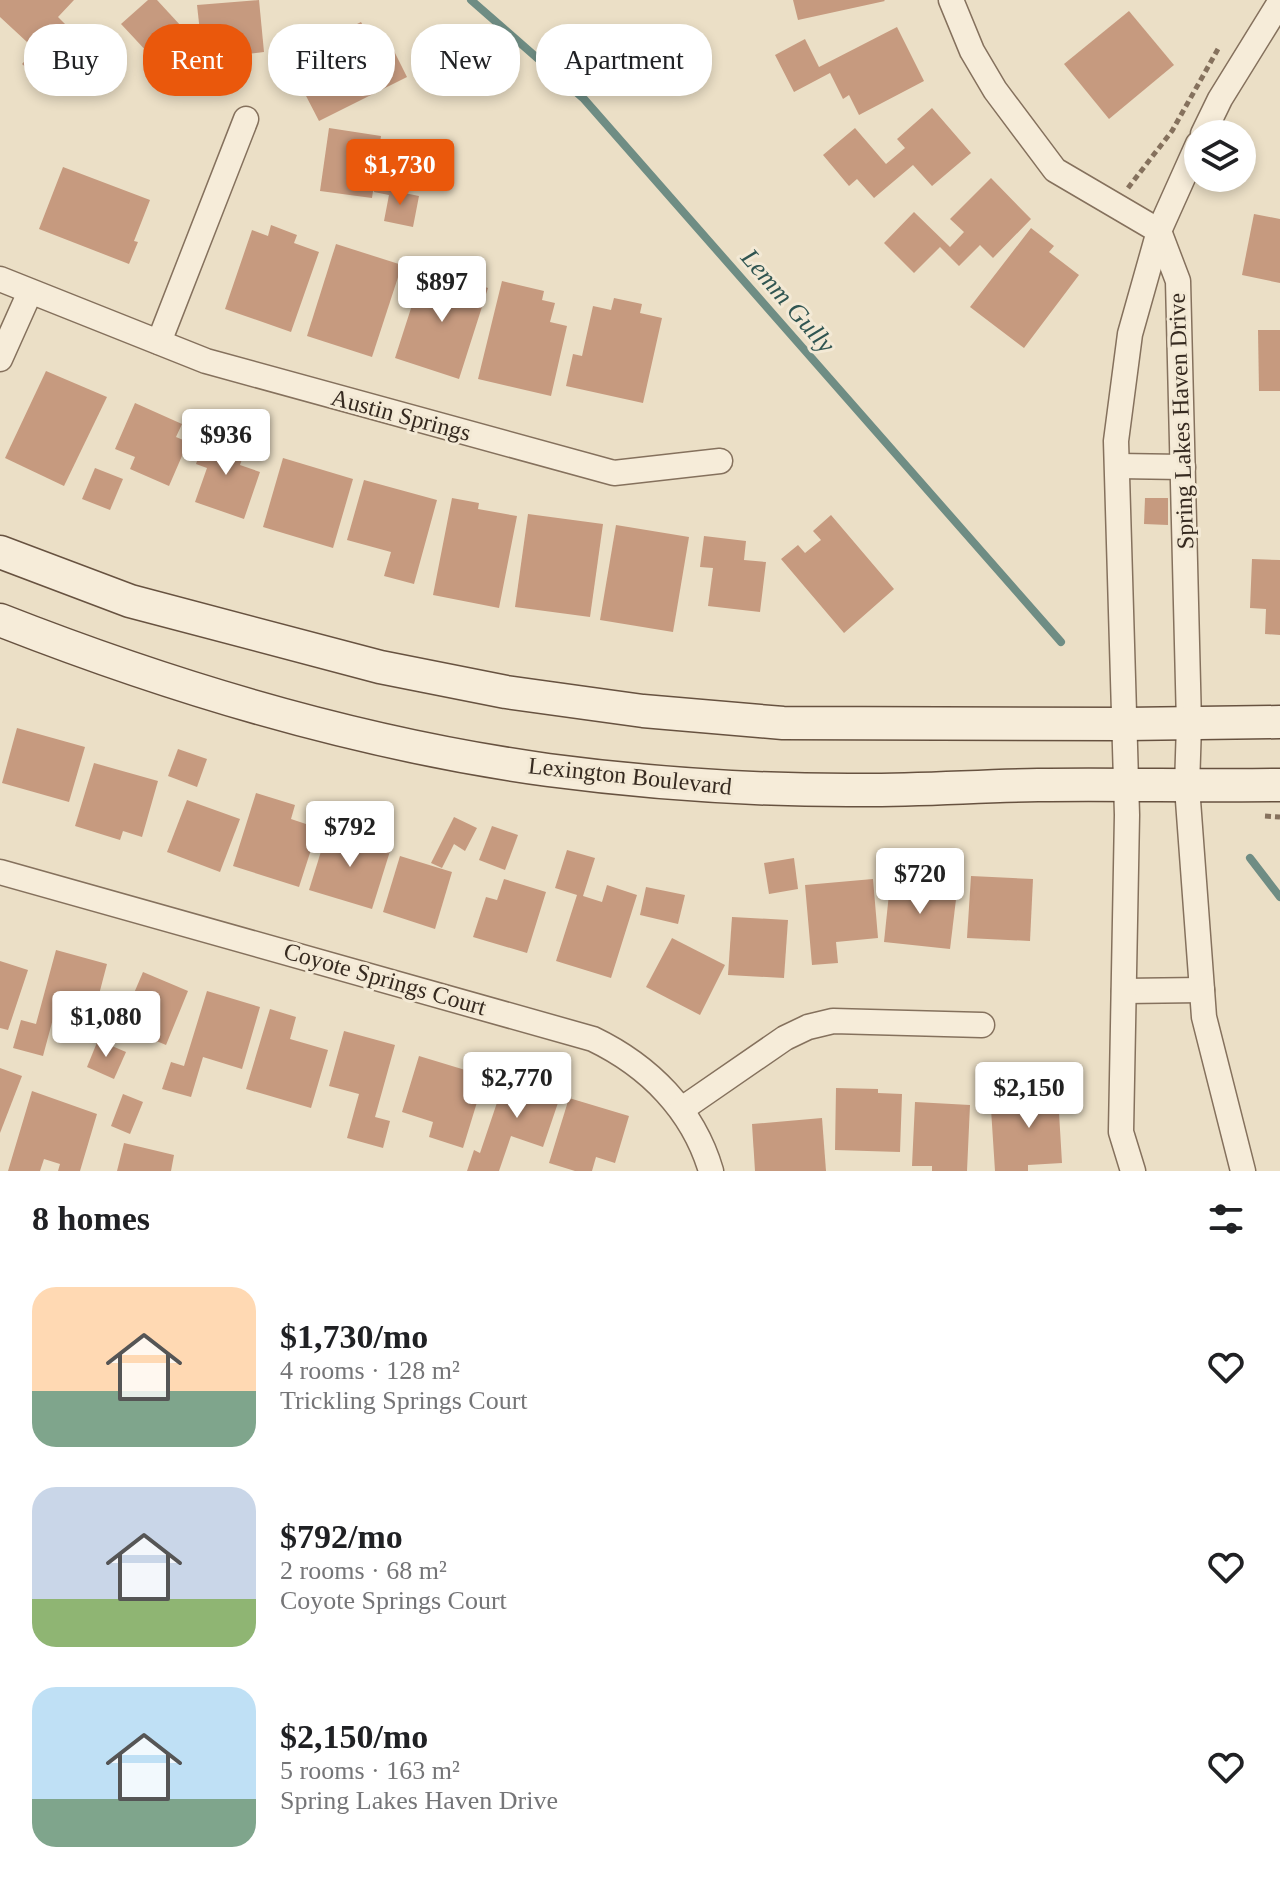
<!DOCTYPE html>
<meta charset="utf-8">
<style>
body{margin:0;font-family:Georgia,serif;background:#f6f6f6;color:#202124;height:100vh;display:flex;flex-direction:column;font-size:30px;white-space:nowrap}
*{box-sizing:border-box;margin:0}
p{font-size:26px;color:#757577}
.icon{flex:none;width:44px;height:44px;fill:none;stroke:currentColor;stroke-width:2;stroke-linecap:round;stroke-linejoin:round}
.map{position:relative;height:1171px;overflow:hidden}
.sheet{display:flex;flex-direction:column;background:#fff;flex:1}
.sheet>*{flex:none}
.guide{position:absolute;left:24px;top:24px;width:800px;height:72px;display:flex;gap:16px}
.buttons{position:absolute;left:1184px;top:120px;display:grid;gap:16px}
.buttons a{display:grid;place-items:center;width:72px;height:72px;border-radius:50%;background:#fff;box-shadow:0 4px 12px #0003;font-size:40px}
.price{position:absolute;translate:-50% -68px;padding:0 18px;border-radius:8px;background:#fff;color:#222;font-size:26px;line-height:52px;filter:drop-shadow(0 2px 4px #0008)}
.price::after{content:'';position:absolute;left:50%;top:48px;width:24px;height:18px;margin-left:-12px;background:inherit;clip-path:polygon(0 0,100% 0,50% 100%)}
.price.active{background:#ea580c;color:#fff}
ul{padding:0;list-style:none}
li{display:flex;align-items:center;gap:24px;height:200px;padding:0 32px}
li span{display:grid;place-items:center;flex:none;width:224px;height:160px;border-radius:24px;color:#555}
li>.icon{margin-inline-start:auto}
span .icon{width:96px;height:96px;fill:#fffc;stroke-width:1}
li b{font-size:34px}
h2{display:flex;justify-content:space-between;align-items:center;height:96px;padding:0 32px;font-size:34px}
.pill{padding:0 28px;border-radius:32px;background:#fff;box-shadow:0 4px 12px #0003;font-size:28px;line-height:72px}
.pill.active{background:#ea580c;color:#fff}
.map>svg:first-child{display:block}
</style>
<div class="map">
<svg width="1280" height="1171" viewBox="0 0 1280 1171">
<rect width="100%" height="100%" fill="#ebdfc6"/>
<g fill="none" stroke-linecap="round" stroke-linejoin="round">
<g stroke="#6f8d84" stroke-width="8">
<polyline points="471,0 584,99 1061,642"/>
<polyline points="1250,858 1280,897"/>
</g>
</g>
<g fill="#c69a7f">
<polygon points="0,0 74,0 58,17 66,25 45,48 62,64 44,83 22,64 46,39 37,31 27,42 0,17"/>
<polygon points="148,0 157,0 181,26 150,55 121,24"/>
<polygon points="259,0 264,52 203,59 197,5"/>
<polygon points="793,0 884,0 885,1 798,20"/>
<polygon points="1129,11 1174,65 1109,119 1064,64"/>
<polygon points="361,22 377,52 391,45 407,77 319,121 304,92 308,90 292,57"/>
<polygon points="897,27 924,81 859,115 849,95 843,99 830,73 794,92 775,55 805,39 819,67"/>
<polygon points="932,108 971,153 932,186 913,165 874,198 857,179 849,186 823,155 855,128 886,164 905,148 897,139"/>
<polygon points="329,128 381,136 372,198 320,191"/>
<polygon points="63,167 150,200 134,241 138,242 129,264 39,229"/>
<polygon points="991,178 1031,219 993,258 980,245 959,266 940,247 914,273 884,243 914,212 950,247 964,232 950,219"/>
<polygon points="375,187 419,196 413,227 384,221 389,195 374,192"/>
<polygon points="1254,214 1280,219 1280,283 1242,275"/>
<polygon points="271,225 297,235 294,243 319,252 291,332 225,309 252,230 268,236"/>
<polygon points="1031,228 1054,246 1049,252 1079,275 1024,348 970,307"/>
<polygon points="336,244 402,265 372,357 307,336"/>
<polygon points="439,272 488,288 459,379 395,358 422,274 437,279"/>
<polygon points="502,281 544,291 542,300 555,303 550,322 567,326 551,396 478,379"/>
<polygon points="614,298 642,304 640,313 662,318 643,403 566,386 573,354 582,356 593,306 611,310"/>
<polygon points="1258,330 1280,330 1280,391 1259,391"/>
<polygon points="46,371 107,397 64,486 5,458"/>
<polygon points="135,403 182,424 176,437 188,442 169,486 130,469 135,457 115,449"/>
<polygon points="207,433 246,447 240,465 260,472 244,519 195,502 207,468 196,464"/>
<polygon points="283,458 353,479 333,548 263,527"/>
<polygon points="95,468 123,479 110,510 82,499"/>
<polygon points="364,480 437,500 414,584 384,576 391,552 347,540"/>
<polygon points="452,498 479,503 478,509 517,516 499,608 433,595"/>
<polygon points="1145,498 1168,498 1168,525 1144,524"/>
<polygon points="528,514 603,524 590,617 515,607"/>
<polygon points="831,515 894,589 844,633 781,559 798,545 805,553 821,540 813,531"/>
<polygon points="616,525 689,537 673,632 600,620"/>
<polygon points="704,536 746,541 744,560 766,562 760,612 708,606 713,568 700,567"/>
<polygon points="1252,559 1280,560 1280,635 1265,634 1266,609 1250,608"/>
<polygon points="17,728 85,747 69,802 2,783"/>
<polygon points="178,749 207,759 197,787 168,776"/>
<polygon points="94,763 158,781 142,837 123,831 120,840 75,826"/>
<polygon points="256,793 295,805 291,819 318,828 299,887 233,866"/>
<polygon points="187,800 240,819 220,872 167,852"/>
<polygon points="454,817 477,828 465,851 454,844 442,868 431,863"/>
<polygon points="492,826 518,835 505,870 479,860"/>
<polygon points="328,829 391,848 372,909 309,890"/>
<polygon points="567,850 595,858 583,896 602,902 607,885 637,895 611,978 556,961 577,895 555,888"/>
<polygon points="400,856 452,872 435,929 383,912"/>
<polygon points="794,858 798,889 769,894 764,863"/>
<polygon points="971,876 1033,879 1030,941 967,938"/>
<polygon points="504,879 546,892 527,953 473,937 486,897 497,900"/>
<polygon points="873,879 878,938 836,942 838,963 812,965 805,885"/>
<polygon points="890,884 957,891 950,949 884,942"/>
<polygon points="646,887 685,895 678,924 640,915"/>
<polygon points="732,917 788,920 784,978 728,975"/>
<polygon points="672,938 725,965 700,1015 646,987"/>
<polygon points="56,950 107,964 91,1025 54,1015 43,1056 13,1048 21,1020 36,1024"/>
<polygon points="0,961 28,970 8,1030 0,1028"/>
<polygon points="143,972 188,991 166,1045 120,1026"/>
<polygon points="207,991 260,1007 242,1069 203,1057 191,1097 162,1089 171,1062 184,1066"/>
<polygon points="270,1009 296,1017 290,1039 328,1050 311,1108 246,1089"/>
<polygon points="344,1031 395,1045 375,1117 390,1121 383,1148 347,1138 359,1094 329,1086"/>
<polygon points="98,1040 126,1052 114,1079 87,1067"/>
<polygon points="419,1056 485,1076 463,1148 429,1137 433,1122 402,1112"/>
<polygon points="0,1068 22,1076 0,1133"/>
<polygon points="507,1073 562,1091 543,1147 511,1136 499,1171 467,1171 474,1150 480,1153"/>
<polygon points="1057,1079 1062,1163 1028,1165 1028,1171 995,1171 991,1109 1028,1107 1026,1081"/>
<polygon points="836,1088 878,1089 878,1093 902,1094 900,1152 835,1150"/>
<polygon points="32,1091 97,1114 80,1171 58,1171 60,1164 44,1159 40,1171 8,1171"/>
<polygon points="123,1094 143,1102 130,1134 111,1126"/>
<polygon points="569,1098 629,1116 615,1163 596,1157 592,1171 575,1171 549,1163"/>
<polygon points="915,1102 970,1105 967,1171 932,1171 932,1166 912,1166"/>
<polygon points="822,1118 826,1171 755,1171 752,1124"/>
<polygon points="124,1143 174,1155 171,1171 117,1171"/>
</g>
<g fill="none" stroke-linecap="round" stroke-linejoin="round">
<defs>
<g id="street">
<polyline points="951,0 972,51 995,90 1055,170 1159,231"/>
<polyline points="1203,134 1220,99 1280,2"/>
<polyline points="1159,231 1178,281 1189,724 1187,787 1204,1017 1243,1171"/>
<polyline points="0,279 206,361 614,473 720,461"/>
<polyline points="159,342 246,119"/>
<polyline points="0,359 30,292"/>
<polyline points="1118,466 1183,467"/>
<path d="M0,872L593,1039C649,1066 693,1110 711,1171"/>
<polyline points="1124,991 1202,990"/>
<polyline points="682,1109 785,1038 808,1027 833,1021 982,1025"/>
<polyline points="1133,1171 1121,1132 1127,815 1116,441 1130,334 1159,231 1198,144"/>
</g>
<g id="secondary">
<polyline points="0,552 130,601 380,667 506,692 643,711 783,723 1125,724 1280,722"/>
<path d="M0,620C176,689 360,744 548,770C647,783 748,790 848,790C911,791 975,786 1038,785C1119,784 1199,786 1280,785"/>
</g>
</defs>
<use href="#street" stroke="#85715d" stroke-width="27"/>
<use href="#secondary" stroke="#675240" stroke-width="35"/>
<g stroke="#85715d" stroke-width="5" stroke-dasharray="6 4" stroke-linecap="butt">
<polyline points="1128,188 1172,131 1218,49"/>
<polyline points="1265,816 1280,817"/>
</g>
<use href="#street" stroke="#f6ecd9" stroke-width="24"/>
<use href="#secondary" stroke="#f6ecd9" stroke-width="32"/>
</g>
<g text-anchor="middle" dominant-baseline="central" stroke-width="6" stroke-linejoin="round" paint-order="stroke">
<g font-size="24" fill="#362a20" stroke="#f3e9d5">
<text transform="translate(401 415) rotate(15)">Austin Springs</text>
<text transform="translate(1181 421) rotate(-92)">Spring Lakes Haven Drive</text>
<text transform="translate(630 776) rotate(6)">Lexington Boulevard</text>
<text transform="translate(385 979) rotate(16)">Coyote Springs Court</text>
</g>
<g font-size="26" font-style="italic" fill="#305551" stroke="#f3e9d5">
<text transform="translate(788 301) rotate(49)">Lemm Gully</text>
</g>
</g>
</svg>
<div class="buttons">
<a><svg class="icon" aria-label="layers" viewBox="0 0 24 24"><path d="M12 4l9 5-9 5-9-5zM3 14l9 5 9-5"/></svg></a>
</div>
<b class="price active" style="left:400px;top:207px">$1,730</b>
<b class="price" style="left:442px;top:324px">$897</b>
<b class="price" style="left:226px;top:477px">$936</b>
<b class="price" style="left:350px;top:869px">$792</b>
<b class="price" style="left:920px;top:916px">$720</b>
<b class="price" style="left:106px;top:1059px">$1,080</b>
<b class="price" style="left:517px;top:1120px">$2,770</b>
<b class="price" style="left:1029px;top:1130px">$2,150</b>
<div class="guide">
<a class="pill">Buy</a>
<a class="pill active">Rent</a>
<a class="pill">Filters</a>
<a class="pill">New</a>
<a class="pill">Apartment</a>
</div>
</div>
<section class="sheet">
<h2>8 homes<svg class="icon" aria-label="filters" viewBox="0 0 24 24"><path d="M4 7h16M4 17h16"/><circle cx="9" cy="7" r="2"/><circle cx="15" cy="17" r="2"/></svg></h2>
<ul>
<li><span style="background:linear-gradient(#ffd9b3 65%,#7fa58c 0)"><svg class="icon" aria-label="home" viewBox="0 0 24 24"><path d="M3 11l9-7 9 7M6 9v11h12V9"/></svg></span><div><b>$1,730/mo</b><p>4 rooms · 128 m²</p><p>Trickling Springs Court</p></div><svg class="icon" aria-label="heart" viewBox="0 0 24 24"><path d="M12 20l-8-8c-3-5 5-10 8-4 3-6 11-1 8 4z"/></svg></li>
<li><span style="background:linear-gradient(#c9d6e8 70%,#8fb573 0)"><svg class="icon" aria-label="home" viewBox="0 0 24 24"><path d="M3 11l9-7 9 7M6 9v11h12V9"/></svg></span><div><b>$792/mo</b><p>2 rooms · 68 m²</p><p>Coyote Springs Court</p></div><svg class="icon" aria-label="heart" viewBox="0 0 24 24"><path d="M12 20l-8-8c-3-5 5-10 8-4 3-6 11-1 8 4z"/></svg></li>
<li><span style="background:linear-gradient(#bfe0f5 70%,#7fa58c 0)"><svg class="icon" aria-label="home" viewBox="0 0 24 24"><path d="M3 11l9-7 9 7M6 9v11h12V9"/></svg></span><div><b>$2,150/mo</b><p>5 rooms · 163 m²</p><p>Spring Lakes Haven Drive</p></div><svg class="icon" aria-label="heart" viewBox="0 0 24 24"><path d="M12 20l-8-8c-3-5 5-10 8-4 3-6 11-1 8 4z"/></svg></li>
</ul>
</section>
